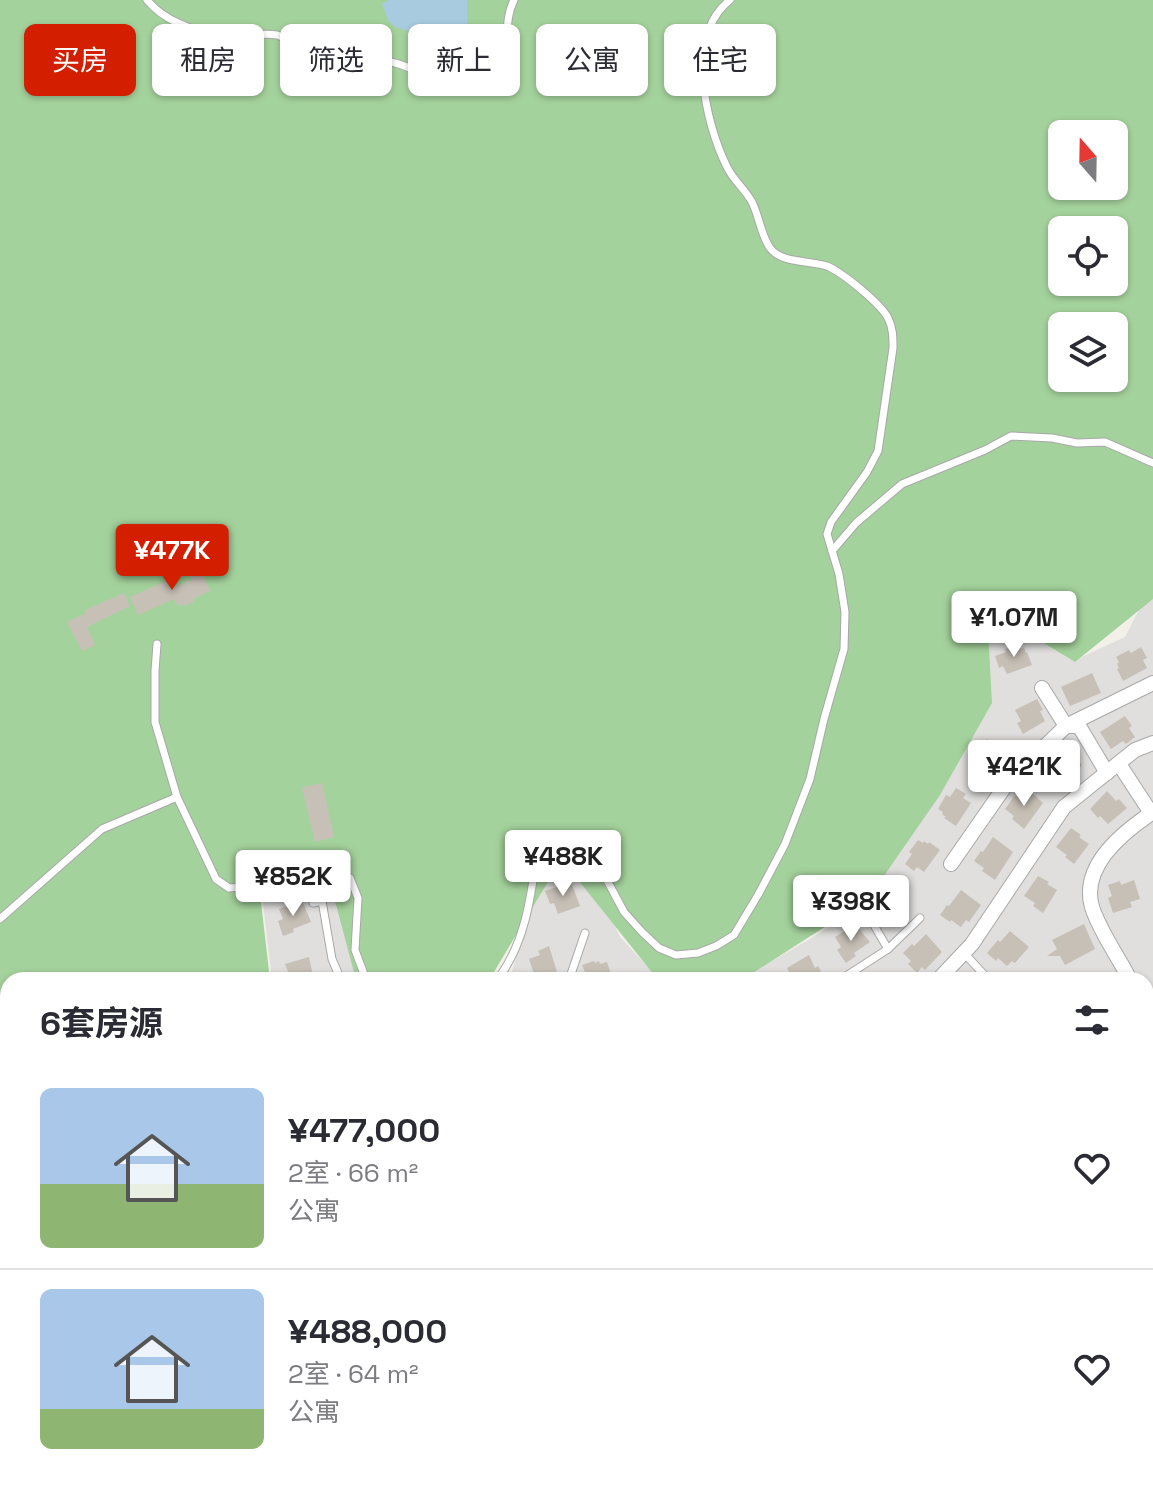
<!DOCTYPE html>
<html lang="zh">
<meta charset="utf-8">
<style>
body{margin:0;font-family:"Space Grotesk","Noto Sans SC",sans-serif;background:#f7f7f7;color:#2b2b33;height:100vh;display:flex;flex-direction:column;font-size:30px;white-space:nowrap}
*{box-sizing:border-box;margin:0}
p{font-size:26px;color:#7c7c81}
.icon{flex:none;width:44px;height:44px;fill:none;stroke:currentColor;stroke-width:2;stroke-linecap:round;stroke-linejoin:round}
.map{position:relative;flex:1;overflow:hidden}
.details{position:absolute;left:0px;top:972px;width:1154px;height:514px;display:flex;flex-direction:column;background:#fff;border-radius:24px 24px 0 0;box-shadow:0 2px 6px #0004}
.details>*{flex:none}
.guide{position:absolute;left:24px;top:24px;width:1106px;height:72px;display:flex;gap:16px}
.needle{width:52px;rotate:340deg}
.tools{position:absolute;left:1048px;top:120px;display:grid;gap:16px}
.tools a{display:grid;place-items:center;width:80px;height:80px;border-radius:12px;background:#fff;box-shadow:0 2px 6px #0004;font-size:40px}
.price{position:absolute;translate:-50% -68px;padding:0 18px;border-radius:8px;background:#fff;color:#222;font-size:26px;line-height:52px;filter:drop-shadow(0 2px 4px #0008)}
.price::after{content:'';position:absolute;left:50%;top:48px;width:24px;height:18px;margin-left:-12px;background:inherit;clip-path:polygon(0 0,100% 0,50% 100%)}
.price.active{background:#d31f00;color:#fff}
ul{padding:0;list-style:none}
li{display:flex;align-items:center;gap:24px;height:200px;padding:0 40px}
li+li{border-top:2px solid #e1e1e2}
li span{display:grid;place-items:center;flex:none;width:224px;height:160px;border-radius:12px;color:#555}
li>.icon{margin-inline-start:auto}
span .icon{width:96px;height:96px;fill:#fffc;stroke-width:1}
li b{font-size:34px}
h2{display:flex;justify-content:space-between;align-items:center;height:96px;padding:0 40px;font-size:34px}
.tag{padding:0 28px;border-radius:12px;background:#fff;box-shadow:0 2px 6px #0004;font-size:28px;line-height:72px}
.tag.active{background:#d31f00;color:#fff}
.map>svg:first-child{display:block}
</style>
<div class="map">
<svg width="1153" height="1485" viewBox="0 0 1153 1485">
<rect width="100%" height="100%" fill="#f2f0e8"/>
<g fill="#e0dfde">
<polygon points="1153,593 1153,1479 1146,1468 1146,980 739,980 858,911 981,719 985,629 1002,619 1073,661 1125,637 1146,596"/>
<polygon points="558,867 600,894 620,937 660,980 504,980 511,974 542,873"/>
<polygon points="330,883 366,980 272,980 263,903"/>
<polygon points="0,1397 8,1397 8,1478 177,1478 158,1485 0,1485"/>
<polygon points="193,1478 509,1478 476,1485 237,1485 203,1483"/>
<polygon points="603,1478 1101,1478 1105,1485 606,1485"/>
</g>
<path fill="#a4d29c" fill-rule="evenodd" d="M0,0H1153V599L1075,662L1002,618L988,630L992,703L940,795L868,899L742,980H658L579,881L552,875L494,972L487,980H356L330,882L261,902L270,980H8V1397L0,1396ZM1062,134H1114V186H1062ZM1062,230H1114V282H1062ZM1062,326H1114V378H1062Z"/>
<polygon fill="#a8cbe0" points="389,0 467,0 467,40 472,60 468,66 441,58 409,31 395,27 388,20 382,4"/>
<g fill="#c7c0b7">
<polygon points="198,563 210,591 193,599 194,602 185,606 184,604 178,606 174,599 138,615 130,597 166,581 170,589 192,580 186,567"/>
<polygon points="124,593 130,606 87,627 95,645 82,651 67,622 86,613 85,610"/>
<polygon points="1019,644 1021,649 1024,648 1026,653 1027,652 1032,665 1007,674 1003,666 999,668 995,656 1006,652 1005,649"/>
<polygon points="1141,647 1147,658 1143,660 1147,668 1123,681 1117,669 1119,668 1117,664 1119,662 1116,657 1129,650 1131,653"/>
<polygon points="1092,673 1101,693 1070,706 1061,687"/>
<polygon points="1037,699 1043,710 1040,711 1045,721 1023,734 1017,723 1021,721 1015,710"/>
<polygon points="1125,716 1132,726 1129,728 1135,737 1126,744 1123,741 1111,749 1100,732"/>
<polygon points="987,739 1007,754 993,774 983,766 980,770 969,761"/>
<polygon points="1069,750 1082,765 1071,776 1073,778 1065,786 1047,771"/>
<polygon points="322,783 334,837 315,842 302,788"/>
<polygon points="1025,787 1043,803 1024,829 1012,819 1014,816 1005,809 1015,795 1018,797"/>
<polygon points="956,788 966,794 963,798 971,803 956,826 944,818 946,817 942,814 943,812 938,809 946,795 950,797"/>
<polygon points="1107,791 1116,801 1119,799 1127,808 1108,824 1100,816 1098,818 1090,809"/>
<polygon points="1071,828 1081,835 1079,837 1089,844 1074,864 1065,857 1067,855 1056,847"/>
<polygon points="993,837 1013,852 995,880 982,871 984,868 974,861 981,851 983,852"/>
<polygon points="918,840 923,843 924,841 928,844 929,842 940,850 924,872 917,867 914,871 905,864 912,854 909,852"/>
<polygon points="1038,876 1049,882 1047,884 1057,890 1043,913 1033,906 1035,903 1024,896"/>
<polygon points="1134,880 1140,899 1130,902 1132,907 1113,913 1108,898 1112,896 1108,885 1120,881 1121,885"/>
<polygon points="571,882 580,906 558,914 554,903 550,904 545,891"/>
<polygon points="889,889 898,900 901,897 909,907 889,922 881,913 879,915 871,906"/>
<polygon points="961,890 981,905 969,922 966,920 961,927 951,920 950,922 940,915 947,905 949,906"/>
<polygon points="302,900 311,922 293,929 294,932 283,936 278,921 283,919 279,909"/>
<polygon points="855,924 870,942 854,953 856,956 846,963 837,950 841,947 835,937"/>
<polygon points="1084,924 1095,949 1065,965 1060,956 1047,956 1057,949 1052,940"/>
<polygon points="1010,931 1029,947 1015,963 1012,961 1007,966 998,958 996,961 987,953 998,940 1000,942"/>
<polygon points="926,934 942,952 925,970 922,967 917,973 908,964 911,961 903,953 912,944 914,946"/>
<polygon points="549,946 557,972 548,976 549,980 536,980 529,959 540,955 538,951"/>
<polygon points="809,955 815,968 818,966 824,977 818,980 793,980 787,968"/>
<polygon points="309,957 314,980 291,980 285,964"/>
<polygon points="594,961 595,963 599,961 600,964 607,962 613,980 588,980 582,965"/>
</g>
<g fill="none" stroke-linecap="round" stroke-linejoin="round">
<defs>
<g id="lane">
<path d="M147,0C164,21 191,29 216,36C236,41 257,31 277,35C287,38 295,45 305,48C313,49 321,48 329,49C352,52 374,57 395,63C427,71 447,96 482,79C521,60 498,32 514,0"/>
<polyline points="832,551 856,523 902,484 985,450 1011,436 1052,438 1077,443 1105,442 1153,463"/>
<polyline points="157,644 155,671 155,722 177,797 216,879 229,888 256,886 303,868 330,866 350,878 358,898 355,950 364,974 369,980"/>
<polyline points="313,903 322,901 332,959 341,980"/>
<polyline points="868,915 888,949"/>
<polyline points="0,919 102,829 177,797"/>
<polyline points="964,953 989,980"/>
<path d="M497,980C525,944 531,897 537,853L563,849L586,858L601,869L624,912L642,932L659,948L676,955L698,953L716,946L734,935L758,895L785,844L810,779L824,719L844,649L845,612L839,574L827,534L831,522L867,472L878,451L893,348C893,337 893,328 888,318C880,303 843,273 827,266C810,260 782,264 770,248C761,235 759,216 752,202C745,189 733,180 727,167C705,123 685,35 730,0"/>
<polyline points="569,980 585,933"/>
<polyline points="840,980 888,949 920,918"/>
<polyline points="1146,1419 1153,1413"/>
<polyline points="1096,1485 1104,1478"/>
</g>
<g id="street">
<polyline points="1042,688 1066,726 1079,726 1107,773"/>
<polyline points="1119,764 1151,813"/>
<polyline points="951,864 1008,782 1066,726 1153,683"/>
<polyline points="938,980 972,944 1064,807 1135,750 1153,743"/>
<path d="M1130,980C1118,956 1100,932 1092,907C1080,866 1123,832 1153,812"/>
<polyline points="1146,1013 1153,1027"/>
<polyline points="1146,1243 1153,1240"/>
<polyline points="0,1467 8,1468"/>
<polyline points="921,1478 925,1485"/>
<polyline points="1041,1478 1045,1485"/>
<polyline points="1113,1478 1118,1485"/>
<polyline points="1142,1478 1146,1485"/>
<polyline points="794,1484 809,1478"/>
<polyline points="521,1485 551,1478"/>
<polyline points="707,1485 727,1478"/>
<polyline points="978,1485 991,1478"/>
</g>
</defs>
<use href="#lane" stroke="#a8a8a8" stroke-width="9"/>
<use href="#street" stroke="#a8a8a8" stroke-width="16"/>
<use href="#lane" stroke="#fff" stroke-width="7"/>
<use href="#street" stroke="#fff" stroke-width="14"/>
</g>
</svg>
<div class="tools">
<a><svg class="needle" viewBox="-14 -14 28 28"><path d="M0-13l5 13h-10z" fill="#e53935"/><path d="M0 13l5-13h-10z" fill="#7c7c81"/></svg></a>
<a><svg class="icon" aria-label="locate" viewBox="0 0 24 24"><circle cx="12" cy="12" r="6"/><path d="M12 2v4M12 18v4M2 12h4M18 12h4"/></svg></a>
<a><svg class="icon" aria-label="layers" viewBox="0 0 24 24"><path d="M12 4l9 5-9 5-9-5zM3 14l9 5 9-5"/></svg></a>
</div>
<b class="price active" style="left:172px;top:592px">¥477K</b>
<b class="price" style="left:1014px;top:659px">¥1.07M</b>
<b class="price" style="left:1024px;top:808px">¥421K</b>
<b class="price" style="left:563px;top:898px">¥488K</b>
<b class="price" style="left:293px;top:918px">¥852K</b>
<b class="price" style="left:851px;top:943px">¥398K</b>
<div class="guide">
<a class="tag active">买房</a>
<a class="tag">租房</a>
<a class="tag">筛选</a>
<a class="tag">新上</a>
<a class="tag">公寓</a>
<a class="tag">住宅</a>
</div>
<section class="details">
<h2>6套房源<svg class="icon" aria-label="filters" viewBox="0 0 24 24"><path d="M4 7h16M4 17h16"/><circle cx="9" cy="7" r="2"/><circle cx="15" cy="17" r="2"/></svg></h2>
<ul>
<li><span style="background:linear-gradient(#a9c7e8 60%,#8fb573 0)"><svg class="icon" aria-label="home" viewBox="0 0 24 24"><path d="M3 11l9-7 9 7M6 9v11h12V9"/></svg></span><div><b>¥477,000</b><p>2室 · 66 m²</p><p>公寓</p></div><svg class="icon" aria-label="heart" viewBox="0 0 24 24"><path d="M12 20l-8-8c-3-5 5-10 8-4 3-6 11-1 8 4z"/></svg></li>
<li><span style="background:linear-gradient(#a9c7e8 75%,#8fb573 0)"><svg class="icon" aria-label="home" viewBox="0 0 24 24"><path d="M3 11l9-7 9 7M6 9v11h12V9"/></svg></span><div><b>¥488,000</b><p>2室 · 64 m²</p><p>公寓</p></div><svg class="icon" aria-label="heart" viewBox="0 0 24 24"><path d="M12 20l-8-8c-3-5 5-10 8-4 3-6 11-1 8 4z"/></svg></li>
</ul>
</section>
</div>
